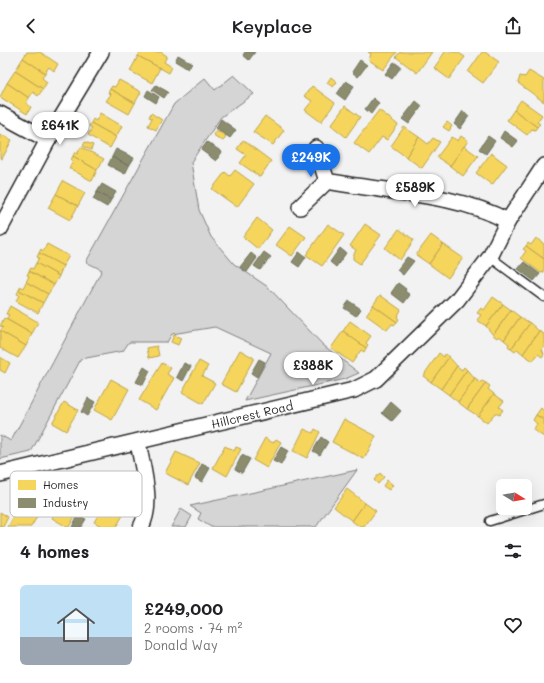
<!DOCTYPE html>
<meta charset="utf-8">
<style>
body{margin:0;font-family:Mali,sans-serif;background:#f6f6f6;color:#202124;height:100vh;display:flex;flex-direction:column;font-size:15px;white-space:nowrap}
*{box-sizing:border-box;margin:0}
p{font-size:13px;color:#757577}
.icon{flex:none;width:22px;height:22px;fill:none;stroke:currentColor;stroke-width:2;stroke-linecap:round;stroke-linejoin:round}
.map{position:relative;height:475px;overflow:hidden}
.panel{display:flex;flex-direction:column;background:#fff;flex:1}
.panel>*{flex:none}
.needle{width:26px;rotate:101deg}
.fabs{position:absolute;left:496px;top:427px;display:grid;gap:8px}
.fabs a{display:grid;place-items:center;width:36px;height:36px;border-radius:6px;background:#fff;box-shadow:0 4px 16px #0002;font-size:20px}
.price{position:absolute;translate:-50% -34px;padding:0 9px;border-radius:14px;background:#fff;color:#222;font-size:13px;line-height:26px;filter:drop-shadow(0 1px 2px #0008)}
.price::after{content:'';position:absolute;left:50%;top:24px;width:12px;height:9px;margin-left:-6px;background:inherit;clip-path:polygon(0 0,100% 0,50% 100%)}
.price.on{background:#1a73e8;color:#fff}
ul{padding:0;list-style:none}
li{display:flex;align-items:center;gap:12px;height:100px;padding:0 20px}
li span{display:grid;place-items:center;flex:none;width:112px;height:80px;border-radius:6px;color:#555}
li>.icon{margin-inline-start:auto}
span .icon{width:48px;height:48px;fill:#fffc;stroke-width:1}
li b{font-size:17px}
h2{display:flex;justify-content:space-between;align-items:center;height:48px;padding:0 20px;font-size:17px}
header{display:flex;justify-content:space-between;align-items:center;height:52px;padding:0 20px;background:#fff;font-size:18px;font-weight:600}
.map>svg:first-child{display:block}
</style>
<header><svg class="icon" aria-label="back" viewBox="0 0 24 24"><path d="M15 5l-7 7 7 7"/></svg>Keyplace<svg class="icon" aria-label="share" viewBox="0 0 24 24"><path d="M12 15V3M7 8l5-5 5 5M5 13v7h14v-7"/></svg></header>
<div class="map">
<svg width="544" height="475" viewBox="0 0 544 475">
<rect width="100%" height="100%" fill="#f2f2f2"/>
<filter id="ink" filterUnits="userSpaceOnUse"><feTurbulence type="fractalNoise" baseFrequency=".025" numOctaves="2"/><feDisplacementMap in="SourceGraphic" scale="8" xChannelSelector="R" yChannelSelector="G"/><feConvolveMatrix kernelMatrix="1 2 1 2 8 2 1 2 1" color-interpolation-filters="sRGB"/></filter>
<g filter="url(#ink)">
<g fill="#d5d5d5" stroke="#808080">
<polygon points="234,23 254,42 221,65 191,110 199,158 211,185 234,212 268,235 323,293 359,321 345,327 245,349 271,301 215,275 172,282 167,290 129,290 123,299 81,307 31,400 0,407 0,383 11,389 102,218 86,210 174,52 205,26 215,38"/>
<polygon points="357,418 316,475 211,475 198,467 201,461 190,454"/>
<polygon points="181,457 192,464 186,475 171,475"/>
</g>
<g fill="#f6d55c" stroke="#b9a24d">
<polygon points="27,0 40,0 58,12 54,19 49,15 45,21 23,6"/>
<polygon points="141,0 161,0 167,4 164,10 172,15 169,21 138,4"/>
<polygon points="368,0 397,0 383,18 369,8 371,2"/>
<polygon points="400,0 432,0 417,21 396,5"/>
<polygon points="445,0 457,0 465,5 449,27 434,16"/>
<polygon points="482,0 485,0 499,10 483,31 468,20"/>
<polygon points="138,4 160,16 152,31 130,19"/>
<polygon points="23,6 45,21 42,26 47,30 43,37 15,19"/>
<polygon points="15,19 43,37 38,44 33,40 29,46 7,31"/>
<polygon points="529,19 544,28 544,50 518,31 520,24 525,25"/>
<polygon points="331,25 337,30 333,35 327,31"/>
<polygon points="119,28 141,40 135,51 110,37 112,34 115,35"/>
<polygon points="7,31 29,46 26,51 31,55 27,62 0,45"/>
<polygon points="312,34 335,51 321,70 305,58 312,49 304,44"/>
<polygon points="110,37 135,51 129,62 106,49 111,42 108,41"/>
<polygon points="521,48 542,63 537,70 540,72 537,75 514,58"/>
<polygon points="345,54 360,65 346,85 331,73"/>
<polygon points="379,58 398,73 387,88 382,85 369,102 354,91"/>
<polygon points="514,58 537,75 535,78 532,77 527,83 507,68"/>
<polygon points="100,61 122,74 116,85 91,71 93,67 96,69"/>
<polygon points="151,61 162,68 156,78 148,74 152,66 149,65"/>
<polygon points="265,64 284,78 273,93 253,80"/>
<polygon points="447,70 452,74 449,79 443,75"/>
<polygon points="91,71 116,85 110,96 88,83 92,76 89,74"/>
<polygon points="404,75 419,85 406,105 391,94"/>
<polygon points="216,78 226,84 223,89 213,83"/>
<polygon points="0,82 12,88 2,107 0,106"/>
<polygon points="461,84 468,89 450,114 437,105 452,85 458,89"/>
<polygon points="419,85 428,92 433,86 440,90 422,116 406,105"/>
<polygon points="243,88 271,109 260,125 240,111 246,103 237,97"/>
<polygon points="85,90 93,93 91,98 83,94"/>
<polygon points="464,94 478,104 463,124 450,114"/>
<polygon points="81,95 104,107 97,118 73,104 75,100 77,102"/>
<polygon points="491,101 507,113 492,133 476,121"/>
<polygon points="73,104 97,118 92,129 69,116 73,109 71,108"/>
<polygon points="235,118 254,132 237,155 212,137 225,120 230,124"/>
<polygon points="63,129 85,141 78,154 56,142"/>
<polygon points="56,142 78,154 70,168 48,156"/>
<polygon points="257,166 272,178 258,197 243,185"/>
<polygon points="328,172 344,183 322,214 306,203"/>
<polygon points="365,172 381,183 360,212 353,207 353,204 356,198 350,194"/>
<polygon points="290,174 306,185 292,204 276,193"/>
<polygon points="399,177 414,188 400,208 385,196"/>
<polygon points="431,183 443,192 429,212 416,203"/>
<polygon points="536,186 544,192 544,207 526,194 528,191 531,193"/>
<polygon points="47,192 69,204 63,214 39,201 41,197 43,199"/>
<polygon points="443,192 463,206 448,226 429,212"/>
<polygon points="526,194 544,207 544,220 541,221 521,206 526,199 523,197"/>
<polygon points="39,201 63,214 59,224 36,211 39,206 37,205"/>
<polygon points="36,211 59,224 54,233 29,219 31,216 33,217"/>
<polygon points="29,219 54,233 48,242 26,230 29,224 27,223"/>
<polygon points="26,230 48,242 43,251 19,238 21,234 23,236"/>
<polygon points="19,238 43,251 38,261 16,249 19,243 17,242"/>
<polygon points="380,243 401,258 397,265 399,267 397,270 373,253"/>
<polygon points="493,245 503,252 486,274 477,268 481,263 477,261 481,256 484,258"/>
<polygon points="503,252 511,258 493,283 486,274"/>
<polygon points="373,253 397,270 394,273 392,272 387,278 366,263"/>
<polygon points="10,254 38,270 32,282 6,267 9,263 6,262"/>
<polygon points="511,258 520,265 504,288 499,284 497,286 493,283"/>
<polygon points="520,265 530,271 511,297 508,294 509,292 504,288"/>
<polygon points="4,266 32,282 26,294 0,279 3,275 0,274"/>
<polygon points="350,269 371,284 366,291 368,293 366,296 343,279"/>
<polygon points="530,271 539,279 523,302 517,297 515,300 511,297"/>
<polygon points="0,279 26,294 18,306 0,296"/>
<polygon points="343,279 366,296 364,300 361,298 352,311 331,296"/>
<polygon points="539,279 544,282 544,294 542,297 544,302 542,305 538,302 533,309 523,302"/>
<polygon points="174,283 181,286 178,293 171,290"/>
<polygon points="157,294 159,304 149,306 147,296"/>
<polygon points="240,298 254,306 236,340 221,332"/>
<polygon points="439,301 444,305 445,302 449,305 431,330 423,324"/>
<polygon points="0,305 10,311 5,321 0,318"/>
<polygon points="449,305 457,314 441,337 431,330"/>
<polygon points="199,309 208,314 202,324 215,331 203,352 182,340"/>
<polygon points="162,311 171,316 167,322 174,326 156,358 139,348"/>
<polygon points="457,314 462,318 464,315 467,318 449,343 441,337"/>
<polygon points="467,318 475,327 458,350 449,343"/>
<polygon points="111,327 129,337 112,368 94,358"/>
<polygon points="475,327 481,331 482,329 486,331 467,357 458,350"/>
<polygon points="486,331 490,334 488,337 494,342 478,364 467,357"/>
<polygon points="494,342 504,349 499,355 503,358 499,363 495,361 487,371 478,364"/>
<polygon points="64,350 78,358 66,379 52,371"/>
<polygon points="541,356 544,359 544,368 536,363"/>
<polygon points="536,363 544,368 544,385 533,378 537,372 533,368"/>
<polygon points="344,367 376,384 364,407 332,390"/>
<polygon points="304,377 313,381 315,377 320,380 307,406 293,399"/>
<polygon points="265,386 273,391 276,387 281,390 267,416 253,408"/>
<polygon points="225,394 234,399 236,395 241,397 227,424 213,416"/>
<polygon points="176,400 200,411 188,433 165,421"/>
<polygon points="380,421 384,425 378,432 374,428"/>
<polygon points="387,428 393,433 389,438 383,434"/>
<polygon points="69,435 86,444 69,475 67,475 52,466"/>
<polygon points="106,436 131,450 116,475 103,475 94,470 100,460 95,457"/>
<polygon points="347,437 365,451 352,469 334,455"/>
<polygon points="25,443 44,453 31,475 8,475"/>
<polygon points="365,451 376,459 364,475 360,475 352,469"/>
<polygon points="0,460 8,465 3,475 0,475"/>
</g>
<g fill="#8c8c6e" stroke="#6f6f5a">
<polygon points="245,0 255,0 249,8 243,3"/>
<polygon points="178,3 192,11 188,17 175,9"/>
<polygon points="360,8 367,13 358,25 352,20"/>
<polygon points="394,10 401,15 392,27 385,22"/>
<polygon points="346,29 354,34 345,48 337,42"/>
<polygon points="156,33 168,40 164,46 152,38"/>
<polygon points="148,38 159,45 156,51 145,44"/>
<polygon points="373,46 379,51 371,62 365,57"/>
<polygon points="416,49 422,54 409,72 402,67"/>
<polygon points="463,59 469,64 460,77 454,72"/>
<polygon points="221,67 236,78 230,86 216,76"/>
<polygon points="504,79 518,89 513,95 500,86"/>
<polygon points="488,84 495,89 486,102 479,97"/>
<polygon points="207,90 222,100 216,109 201,98"/>
<polygon points="116,97 134,106 129,114 112,105"/>
<polygon points="112,105 129,114 125,122 108,113"/>
<polygon points="102,132 116,140 111,148 97,140"/>
<polygon points="97,140 111,148 107,155 93,147"/>
<polygon points="340,196 346,201 336,215 330,210"/>
<polygon points="264,200 271,205 260,218 254,214"/>
<polygon points="299,200 306,205 299,215 292,210"/>
<polygon points="251,201 257,206 247,220 240,215"/>
<polygon points="407,205 414,209 403,223 397,218"/>
<polygon points="524,210 540,222 534,229 518,217"/>
<polygon points="398,231 406,237 405,239 410,243 404,251 391,241"/>
<polygon points="349,249 361,257 356,264 344,256"/>
<polygon points="259,307 265,310 257,325 251,321"/>
<polygon points="184,311 191,314 183,329 177,325"/>
<polygon points="144,315 150,319 143,333 136,330"/>
<polygon points="88,346 95,350 87,364 81,360"/>
<polygon points="391,350 401,359 392,369 382,361"/>
<polygon points="321,385 328,390 320,403 313,399"/>
<polygon points="281,395 288,399 281,413 273,409"/>
<polygon points="242,403 250,407 242,421 235,417"/>
<polygon points="202,412 210,416 202,430 195,426"/>
<polygon points="78,463 86,467 81,475 72,475"/>
</g>
<g fill="none" stroke-linecap="round" stroke-linejoin="round">
<defs>
<g id="lane">
<polyline points="490,205 544,245"/>
<polyline points="490,469 544,452"/>
</g>
<g id="street">
<polyline points="0,62 48,88"/>
<path d="M327,129C388,141 452,140 508,169"/>
<polyline points="300,155 327,129 316,96"/>
<polyline points="0,177 48,88 101,0"/>
<path d="M138,390C142,415 154,451 141,475"/>
<path id="s1" d="M0,422L354,338L376,327L457,248L490,205L508,169L544,114"/>
</g>
</defs>
<use href="#lane" stroke="#2b2b2b" stroke-width="11"/>
<use href="#street" stroke="#2b2b2b" stroke-width="18"/>
<use href="#lane" stroke="#fff" stroke-width="8"/>
<use href="#street" stroke="#fff" stroke-width="15"/>
</g>
</g>
<g text-anchor="middle" dominant-baseline="central" stroke-width="4" stroke-linejoin="round" paint-order="stroke">
<g font-size="12" fill="#2b2b2b" stroke="#fff">
<text stroke="none"><textPath href="#s1" startOffset="259">Hillcrest Road</textPath></text>
</g>
</g>
<rect x="10" y="419" width="132" height="46" rx="6" fill="#fff" stroke="#bfbfbf" stroke-width="1"/>
<rect x="18" y="428" width="18" height="10" fill="#f6d55c"/>
<rect x="18" y="446" width="18" height="10" fill="#8c8c6e"/>
<g font-size="11" fill="#2b2b2b">
<text x="43" y="437">Homes</text>
<text x="43" y="455">Industry</text>
</g>
</svg>
<div class="fabs">
<a><svg class="needle" viewBox="-14 -14 28 28"><path d="M0-13l5 13h-10z" fill="#e53935"/><path d="M0 13l5-13h-10z" fill="#757577"/></svg></a>
</div>
<b class="price" style="left:60px;top:94px">£641K</b>
<b class="price on" style="left:311px;top:126px">£249K</b>
<b class="price" style="left:415px;top:156px">£589K</b>
<b class="price" style="left:313px;top:334px">£388K</b>
</div>
<section class="panel">
<h2>4 homes<svg class="icon" aria-label="filters" viewBox="0 0 24 24"><path d="M4 7h16M4 17h16"/><circle cx="9" cy="7" r="2"/><circle cx="15" cy="17" r="2"/></svg></h2>
<ul>
<li><span style="background:linear-gradient(#bfe0f5 65%,#9aa5b1 0)"><svg class="icon" aria-label="home" viewBox="0 0 24 24"><path d="M3 11l9-7 9 7M6 9v11h12V9"/></svg></span><div><b>£249,000</b><p>2 rooms · 74 m²</p><p>Donald Way</p></div><svg class="icon" aria-label="heart" viewBox="0 0 24 24"><path d="M12 20l-8-8c-3-5 5-10 8-4 3-6 11-1 8 4z"/></svg></li>
</ul>
</section>
